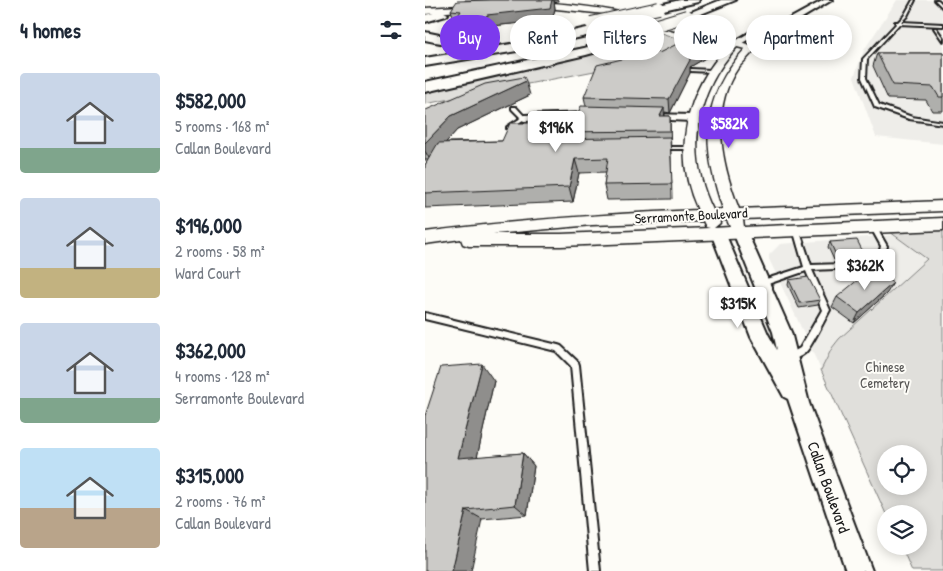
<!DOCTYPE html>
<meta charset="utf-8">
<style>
body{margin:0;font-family:"Patrick Hand",sans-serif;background:#f2f2f3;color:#1f2937;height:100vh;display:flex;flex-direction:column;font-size:19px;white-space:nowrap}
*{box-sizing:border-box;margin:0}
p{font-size:16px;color:#747a83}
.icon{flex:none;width:28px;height:28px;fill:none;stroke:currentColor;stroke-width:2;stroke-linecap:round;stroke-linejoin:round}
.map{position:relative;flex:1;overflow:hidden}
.drawer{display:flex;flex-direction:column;background:#fff;width:425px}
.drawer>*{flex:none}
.hud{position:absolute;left:15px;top:15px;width:428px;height:45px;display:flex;gap:10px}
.buttons{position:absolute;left:452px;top:445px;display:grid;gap:10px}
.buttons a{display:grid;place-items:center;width:50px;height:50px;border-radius:50%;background:#fff;box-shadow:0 2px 12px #0003;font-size:25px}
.price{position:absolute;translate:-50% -42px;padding:0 11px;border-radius:5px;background:#fff;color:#222;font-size:16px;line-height:32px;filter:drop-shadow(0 1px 2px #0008)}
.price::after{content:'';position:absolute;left:50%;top:30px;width:15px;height:11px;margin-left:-8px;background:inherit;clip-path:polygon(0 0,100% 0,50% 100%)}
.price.on{background:#7c3aed;color:#fff}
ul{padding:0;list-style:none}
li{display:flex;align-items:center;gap:15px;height:125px;padding:0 20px}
li span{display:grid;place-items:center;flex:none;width:140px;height:100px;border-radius:5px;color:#555}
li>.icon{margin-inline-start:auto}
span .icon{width:60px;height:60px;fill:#fffc;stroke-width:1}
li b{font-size:21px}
h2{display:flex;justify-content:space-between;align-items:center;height:60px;padding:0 20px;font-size:21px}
.chip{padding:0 18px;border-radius:22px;background:#fff;box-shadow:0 2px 12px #0003;font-size:18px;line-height:45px}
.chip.on{background:#7c3aed;color:#fff}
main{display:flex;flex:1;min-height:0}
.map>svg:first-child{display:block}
</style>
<main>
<section class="drawer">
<h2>4 homes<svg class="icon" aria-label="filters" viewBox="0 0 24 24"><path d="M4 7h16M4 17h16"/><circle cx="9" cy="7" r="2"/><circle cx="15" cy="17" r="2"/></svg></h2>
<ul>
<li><span style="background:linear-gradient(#c9d6e8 75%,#7fa58c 0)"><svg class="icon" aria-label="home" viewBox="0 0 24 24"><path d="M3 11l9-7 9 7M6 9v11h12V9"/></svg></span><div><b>$582,000</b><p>5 rooms · 168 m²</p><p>Callan Boulevard</p></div></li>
<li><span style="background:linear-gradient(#c9d6e8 70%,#c2b280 0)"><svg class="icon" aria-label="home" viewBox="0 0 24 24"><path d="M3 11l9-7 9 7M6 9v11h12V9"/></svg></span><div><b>$196,000</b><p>2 rooms · 58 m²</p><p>Ward Court</p></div></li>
<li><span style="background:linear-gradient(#c9d6e8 75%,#7fa58c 0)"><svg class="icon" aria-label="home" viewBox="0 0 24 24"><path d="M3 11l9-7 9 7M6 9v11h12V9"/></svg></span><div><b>$362,000</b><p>4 rooms · 128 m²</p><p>Serramonte Boulevard</p></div></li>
<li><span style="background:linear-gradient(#bfe0f5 60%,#b9a48a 0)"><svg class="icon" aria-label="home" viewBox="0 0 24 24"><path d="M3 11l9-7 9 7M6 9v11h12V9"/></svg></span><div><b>$315,000</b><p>2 rooms · 76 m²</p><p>Callan Boulevard</p></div></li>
</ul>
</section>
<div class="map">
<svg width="518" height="571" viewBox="0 0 518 571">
<rect width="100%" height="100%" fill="#fdfcf7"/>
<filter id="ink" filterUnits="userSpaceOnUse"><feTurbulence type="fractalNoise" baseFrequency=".02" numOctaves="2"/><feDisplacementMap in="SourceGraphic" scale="10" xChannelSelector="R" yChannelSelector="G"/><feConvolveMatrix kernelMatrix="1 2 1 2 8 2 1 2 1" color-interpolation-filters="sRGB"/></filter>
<g filter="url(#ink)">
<g fill="#eeede9">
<polygon points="472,0 518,0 518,144 451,137 429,77 439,50"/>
<polygon points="469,235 502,259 414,339 407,348 396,370 344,259 344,255 355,244"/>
</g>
<g fill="#e0dfdb" stroke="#7e7e7c" fill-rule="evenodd">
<polygon points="236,33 266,43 190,67 0,104 0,92 185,48"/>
<path d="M518,230V571H487L476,546H494V514H461L396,370L407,348L414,339L502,259L465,232ZM461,454H494V486H461Z"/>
</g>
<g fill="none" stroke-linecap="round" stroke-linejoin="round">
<defs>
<g id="service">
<polygon points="488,0 490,0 482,16 476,22 518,24 518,26 474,24 442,59 441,78 454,105 487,117 518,122 518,124 484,119 450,107 437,78 438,59 471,24 470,22 473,22 479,16"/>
<polygon points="510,0 513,0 518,5 518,8"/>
<polygon points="509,28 511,28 518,38 518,41"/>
<polygon points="266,69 286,70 288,71 286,72 265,71 264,70"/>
<polygon points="87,107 91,107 101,118 84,129 82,129 82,127 96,118 87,109"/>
<polygon points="235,147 266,147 268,148 266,149 235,149"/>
<path d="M448,224L450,225L462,246L457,267L387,270L405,310C400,319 386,348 380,353C375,357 367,361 361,360L360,358L361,356L375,348L397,310L381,271L337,286L335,285L334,283L335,281L379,267L368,229L371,227L374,229L386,265L452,263L456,246L445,226Z"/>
<polygon points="0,313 133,345 136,346 153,362 154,365 175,571 165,571 146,366 131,351 0,319"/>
</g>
<g id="minor">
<polygon points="164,113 169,116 167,118 99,121 94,118 99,115"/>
<polygon points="226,114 267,115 272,118 267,121 223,119 221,117"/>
</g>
<g id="tertiary">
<polygon points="399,0 407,0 352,33 329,50 322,48 346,29"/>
<polygon points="342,22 349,24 314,45 307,43"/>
<polygon points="315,227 322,232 366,332 384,403 447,571 421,571 363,399 359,397 326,337 286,233 293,228 300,233 343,334 352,350 348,332 308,232"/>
</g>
<g id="secondary">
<path d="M105,2C183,4 256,25 329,46L331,48C326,55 319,61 313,68C284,110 297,165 314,209L518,201V211L318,219L319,227L518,218V230L136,246H44L38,244L36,239L0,244V232C91,220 181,214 273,210C246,153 261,89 304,45L190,15L102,6L101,4ZM312,47L320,49C274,99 277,148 298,209L288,210C260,154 270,92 312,47ZM294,220H302L305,227L289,228L295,223ZM278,221L281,227L285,228L136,234H68L167,225Z"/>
<polygon points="53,5 57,7 56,9 0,14 0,8"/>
</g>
<g id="motorway">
<polygon points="255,0 274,0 273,2 234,11 228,8 230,6"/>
<polygon points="296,0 311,0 266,18 258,18 256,16"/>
<polygon points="17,11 23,14 21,16 0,22 0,15"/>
<polygon points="180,24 184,25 186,28 184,31 98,50 0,66 0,58 98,42"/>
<path d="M0,32L24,37L59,36L65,40C55,51 14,43 0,40Z"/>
<polygon points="207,34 213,38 211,41 161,55 0,92 0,82 159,48"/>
</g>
</defs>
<use href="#service" stroke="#1c1c1c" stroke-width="4"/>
<use href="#minor" stroke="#1c1c1c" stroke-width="4"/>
<use href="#tertiary" stroke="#1c1c1c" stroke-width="4"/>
<use href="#secondary" stroke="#1c1c1c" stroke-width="3"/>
<use href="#motorway" stroke="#1c1c1c" stroke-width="4"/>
<use href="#service" fill="#fdfcf7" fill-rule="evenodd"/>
<use href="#minor" fill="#fdfcf7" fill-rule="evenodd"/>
<use href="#tertiary" fill="#fdfcf7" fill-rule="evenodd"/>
<use href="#secondary" fill="#fdfcf7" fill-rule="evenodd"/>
<use href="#motorway" fill="#fdfcf7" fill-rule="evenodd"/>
<defs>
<g id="motorway-bridge">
<polyline points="166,23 234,8"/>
<polyline points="215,30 262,16"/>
</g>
</defs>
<use href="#motorway-bridge" stroke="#1c1c1c" stroke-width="14" stroke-linecap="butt"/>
<use href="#motorway-bridge" stroke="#fdfcf7" stroke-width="12"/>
</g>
<g fill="#afafac" stroke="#1c1c1c">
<polygon points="40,0 133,0 133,1 129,1 130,9 127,20 66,26 64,30 35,32 31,22 30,22 26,10 40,1"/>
<polygon points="283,44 282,57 265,67 265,73 245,113 240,112 240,116 245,116 247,199 182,200 179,185 181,172 154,173 148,202 0,208 0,165 3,160 0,160 0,111 105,95 32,130 21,142 77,141 109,123 152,115 161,106 159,97 234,53"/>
<polygon points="452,53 518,53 518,111 507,111 501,100 463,99 448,66"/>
<polygon points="405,242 439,254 436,259 409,260 403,247"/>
<polygon points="364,280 395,300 393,305 374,308 363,285"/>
<polygon points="462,293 429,323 407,307 412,297"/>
<polygon points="69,381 52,457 98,453 109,466 102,515 57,519 0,571"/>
</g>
<g fill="#8f8e8c" stroke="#1c1c1c">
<polygon points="129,0 130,9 127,20 66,26 64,30 60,18 62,15"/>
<polygon points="283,44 282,57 265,67 265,73 245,113 244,99 263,55"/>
<polygon points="101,81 105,95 32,130 5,160 0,151 0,143 26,116"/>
<polygon points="239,108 240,122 235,116"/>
<polygon points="125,132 129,146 120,136"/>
<polygon points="150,159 154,173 148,202 144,187"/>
<polygon points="468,283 462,293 429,323 434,313"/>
<polygon points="57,364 69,381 49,471 33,458"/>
<polygon points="98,453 109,466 102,515 90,505"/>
<polygon points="41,510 57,519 46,571 27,571"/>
</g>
<g fill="#cccbc8" stroke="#1c1c1c">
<polygon points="66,0 127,0 125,8 62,15 60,18 30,20 36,11 26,10 32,1"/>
<polygon points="264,38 283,44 263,55 265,60 244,99 159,97 172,65 230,51 234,53"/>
<polygon points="452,53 518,53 518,97 514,97 508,87 468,85"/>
<polygon points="99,77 101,81 26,116 0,143 0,111 1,110 60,84"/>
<polygon points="156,106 239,108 235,116 245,116 245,131 125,132 120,136 125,139 245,137 247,184 179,185 183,158 150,159 144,187 0,193 0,165 13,143 77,141 85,123 109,123 112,116 152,115"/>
<polygon points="432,240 439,254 411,255 405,242"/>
<polygon points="446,269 468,283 434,313 412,297"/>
<polygon points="383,277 395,300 375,303 364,280"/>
<polygon points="57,364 33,458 98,453 90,505 41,510 27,571 0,571 0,416 16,367"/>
</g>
</g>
<g text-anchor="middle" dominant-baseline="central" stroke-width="4" stroke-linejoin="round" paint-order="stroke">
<g font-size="14" fill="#1c1c1c" stroke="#fdfcf7">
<text transform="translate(266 215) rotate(-3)">Serramonte Boulevard</text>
</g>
<g font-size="14" fill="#575655" stroke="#fdfcf7">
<text x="460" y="366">Chinese<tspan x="460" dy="16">Cemetery</tspan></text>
</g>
<g font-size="16" fill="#1c1c1c" stroke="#fdfcf7">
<text transform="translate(404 487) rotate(70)">Callan Boulevard</text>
</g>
</g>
</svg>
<div class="buttons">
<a><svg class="icon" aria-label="locate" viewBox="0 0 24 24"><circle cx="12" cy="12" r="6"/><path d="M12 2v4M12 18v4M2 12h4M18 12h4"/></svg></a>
<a><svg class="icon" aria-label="layers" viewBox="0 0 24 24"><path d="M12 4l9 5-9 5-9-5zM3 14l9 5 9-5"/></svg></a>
</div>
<b class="price on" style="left:304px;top:149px">$582K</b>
<b class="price" style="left:131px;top:153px">$196K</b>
<b class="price" style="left:440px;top:291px">$362K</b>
<b class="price" style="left:313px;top:329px">$315K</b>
<div class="hud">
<a class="chip on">Buy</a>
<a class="chip">Rent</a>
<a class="chip">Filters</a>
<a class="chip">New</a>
<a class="chip">Apartment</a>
</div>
</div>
</main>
